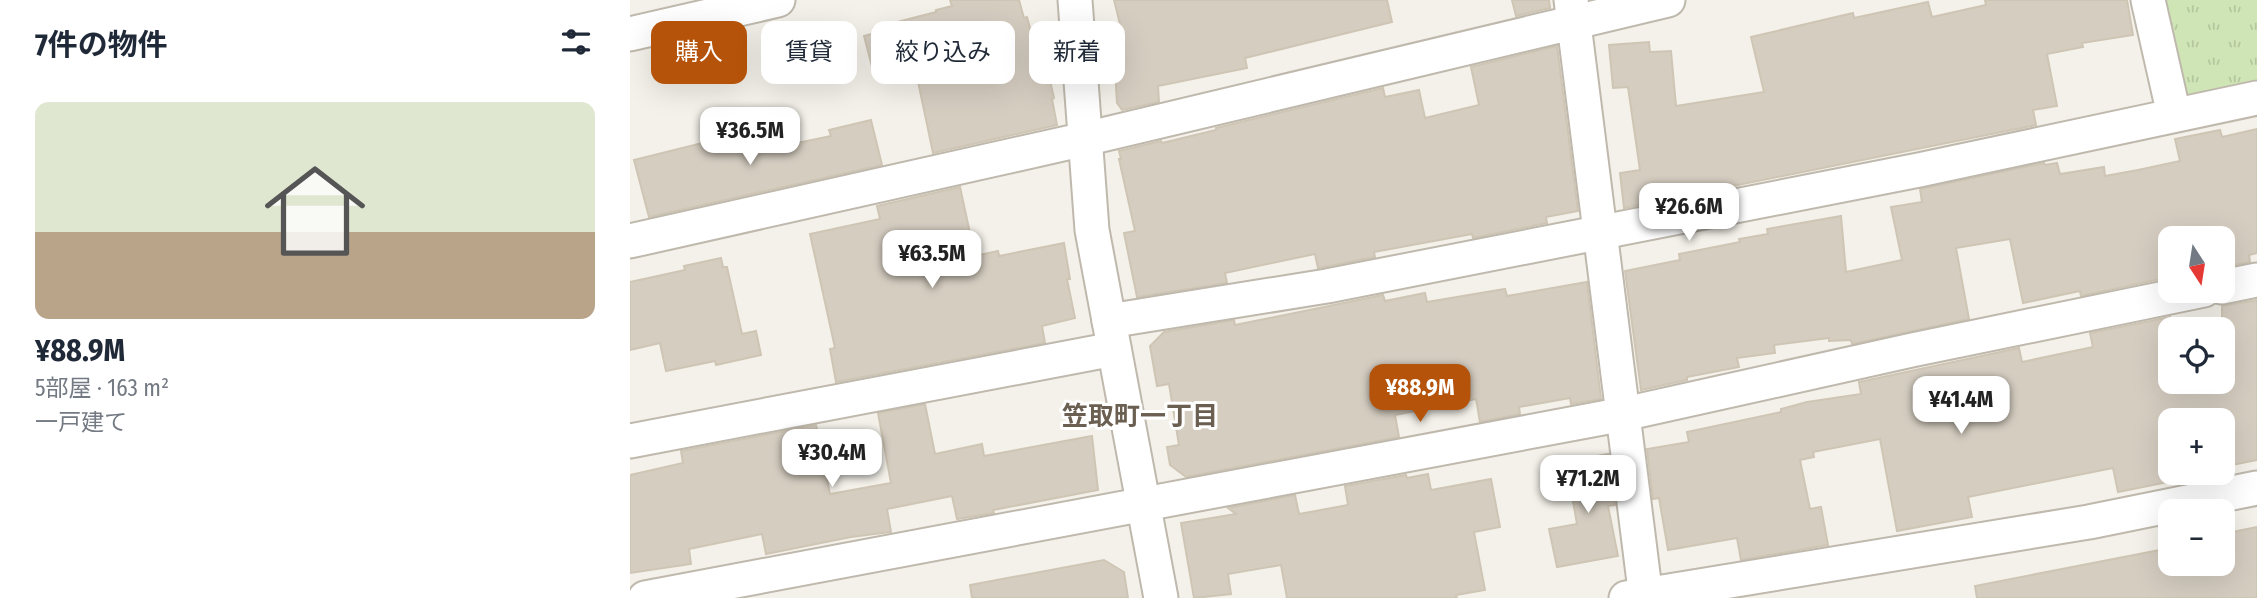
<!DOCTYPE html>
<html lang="ja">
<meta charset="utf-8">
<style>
body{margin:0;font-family:"Fira Sans Condensed","Noto Sans JP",sans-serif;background:#f6f6f7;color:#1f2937;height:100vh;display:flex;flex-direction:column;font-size:26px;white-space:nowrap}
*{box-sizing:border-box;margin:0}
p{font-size:23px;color:#747a83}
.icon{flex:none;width:38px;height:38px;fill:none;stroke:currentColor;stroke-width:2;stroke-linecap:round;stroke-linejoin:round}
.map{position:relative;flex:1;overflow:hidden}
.drawer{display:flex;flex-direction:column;background:#fff;width:630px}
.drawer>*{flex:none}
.guide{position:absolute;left:21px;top:21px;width:665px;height:63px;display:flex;gap:14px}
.needle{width:46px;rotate:168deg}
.controls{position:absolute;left:1528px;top:226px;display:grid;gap:14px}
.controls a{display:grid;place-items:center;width:77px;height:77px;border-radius:14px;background:#fff;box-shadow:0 7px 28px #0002;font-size:35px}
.price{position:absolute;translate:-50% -60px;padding:0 16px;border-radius:14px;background:#fff;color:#222;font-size:23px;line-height:46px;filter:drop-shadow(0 2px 4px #0008)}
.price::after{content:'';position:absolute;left:50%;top:42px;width:21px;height:16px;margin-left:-10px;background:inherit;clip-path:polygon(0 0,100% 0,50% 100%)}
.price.selected{background:#b45309;color:#fff}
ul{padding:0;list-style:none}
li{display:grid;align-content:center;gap:14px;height:371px;padding:0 35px}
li+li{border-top:2px solid #e0e1e3}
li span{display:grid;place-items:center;height:217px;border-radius:14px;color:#555}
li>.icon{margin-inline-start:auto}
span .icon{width:126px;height:126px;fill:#fffc;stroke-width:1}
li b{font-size:30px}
h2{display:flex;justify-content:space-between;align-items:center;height:84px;padding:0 35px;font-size:30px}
.tag{padding:0 24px;border-radius:14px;background:#fff;box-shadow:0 7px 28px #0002;font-size:24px;line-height:63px}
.tag.selected{background:#b45309;color:#fff}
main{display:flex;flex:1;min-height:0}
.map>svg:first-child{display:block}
</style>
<main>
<section class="drawer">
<h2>7件の物件<svg class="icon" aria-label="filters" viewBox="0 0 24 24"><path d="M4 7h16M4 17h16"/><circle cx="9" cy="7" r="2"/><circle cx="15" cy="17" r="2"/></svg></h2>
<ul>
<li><span style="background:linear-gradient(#dfe7d0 60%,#b9a48a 0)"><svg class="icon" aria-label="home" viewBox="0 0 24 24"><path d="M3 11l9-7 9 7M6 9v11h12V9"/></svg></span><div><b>¥88.9M</b><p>5部屋 · 163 m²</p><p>一戸建て</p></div></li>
</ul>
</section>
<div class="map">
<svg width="1627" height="598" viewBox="0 0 1627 598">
<defs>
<pattern id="park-tufts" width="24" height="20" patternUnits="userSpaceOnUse" patternTransform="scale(1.75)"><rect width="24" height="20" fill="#d0e5b6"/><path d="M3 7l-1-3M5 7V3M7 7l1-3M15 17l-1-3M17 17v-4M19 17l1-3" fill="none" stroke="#b4c69d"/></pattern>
</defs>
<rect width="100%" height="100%" fill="#f4f1ea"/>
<polygon fill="url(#park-tufts)" points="1532,0 1627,0 1627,82 1554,97"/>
<g fill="#d5cdc0" stroke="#cfc5b4" stroke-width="2">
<polygon points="320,0 389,0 394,18 397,17 411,69 417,68 424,98 422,99 427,125 303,153 285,67 245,78 234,36 245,33 244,28 306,12 306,10 322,6"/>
<polygon points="484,0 757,0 762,22 615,58 617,68 528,86 529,102 492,110 487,103 483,36 493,36"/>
<polygon points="882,0 919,0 920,8 886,16"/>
<polygon points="1355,0 1497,0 1503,35 1452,43 1453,47 1417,54 1427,106 1403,110 1406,125 994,208 990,173 1010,170 998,87 983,88 979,45 1019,42 1020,52 1041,51 1046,106 1134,92 1121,37 1223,13 1224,18 1298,2 1302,17 1356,5"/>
<polygon points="927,46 948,211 916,217 917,223 843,238 842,234 744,252 745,257 694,267 688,268 685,254 595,273 597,283 507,297 494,233 505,231 489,159 491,159 489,151 531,141 532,143 586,130 586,128 753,88 755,97 789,90 795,118 849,105 841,67"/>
<polygon points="241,120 252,165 19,217 4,160 133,128 138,149 201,136 199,130"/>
<polygon points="1627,129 1627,253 1619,255 1620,262 1592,267 1592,238 1540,238 1540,277 1451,296 1450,291 1393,303 1380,239 1326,248 1339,319 1222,344 1221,340 1199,341 1199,338 1144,345 1145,353 1107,358 1109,367 1057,377 1057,380 1011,390 995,271 1050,260 1049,254 1110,242 1109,239 1138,234 1137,229 1211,216 1216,272 1272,260 1261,207 1292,202 1290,189 1414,163 1415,165 1427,163 1430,174 1474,167 1475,176 1508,170 1550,161 1545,139 1590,130 1592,137"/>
<polygon points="330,187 345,256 368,251 369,256 434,243 440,279 437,279 445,318 412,326 415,343 206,382 200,349 205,348 180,234 250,219 247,206"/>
<polygon points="91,258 93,267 97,267 112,334 126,331 131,355 86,365 85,361 36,371 30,343 0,350 0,282 55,270 54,266"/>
<polygon points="957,282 971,399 941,404 940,398 889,407 890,414 850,422 846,399 765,415 769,437 556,477 540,465 537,447 549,445 539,384 527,386 520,346 534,332 604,320 605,325 753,295 755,301 795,293 797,302 875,289 877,296"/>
<polygon points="1627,300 1627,460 1592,467 1592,420 1540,420 1540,466 1535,467 1538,482 1488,492 1483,468 1338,497 1342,517 1267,531 1250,439 1183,452 1184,457 1170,460 1180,509 1191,507 1198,545 1111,560 1107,538 1038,550 1029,498 1023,499 1017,449 1059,442 1057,432 1151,412 1151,409 1177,402 1231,394 1229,382 1389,348 1392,362 1463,347 1460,333 1540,317 1540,382 1592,382 1592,306"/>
<polygon points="295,404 305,454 352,444 354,456 462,436 468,490 363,510 364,513 327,519 322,496 257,509 261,532 221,537 136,554 132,534 59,549 61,564 0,573 0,475 53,463 51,451 186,425 200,494 261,483 248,413"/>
<polygon points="978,454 985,505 978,506 988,556 927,567 919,529 947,524 936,462"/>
<polygon points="798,474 801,490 861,479 870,527 844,532 855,590 826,595 827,598 657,598 651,565 598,574 601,594 564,598 551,523 606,514 598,508 665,495 669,514 718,505 715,486 776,475 777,478"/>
<polygon points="1627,527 1627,598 1347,598 1345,586 1540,548 1540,564 1592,564 1592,534"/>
<polygon points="474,560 494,572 498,598 342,598 340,585"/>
</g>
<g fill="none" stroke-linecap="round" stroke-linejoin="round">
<defs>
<g id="minor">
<polyline points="445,0 462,230 531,598"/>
<polyline points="941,0 1016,598"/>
<polyline points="1518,0 1544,115"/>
<polyline points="0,34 148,0"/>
<polyline points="0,241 455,139 1038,0"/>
<polyline points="1592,287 1627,280"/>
<polyline points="479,321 697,286 1289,170 1627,98"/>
<polyline points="0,441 484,349"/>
<polyline points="15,598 994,414 1282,350 1574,290"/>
<polyline points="996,598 1459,522 1627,488"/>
</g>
</defs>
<use href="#minor" stroke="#bfb9ad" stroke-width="37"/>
<use href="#minor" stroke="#fff" stroke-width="33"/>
</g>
<g text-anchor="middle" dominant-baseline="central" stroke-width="6" stroke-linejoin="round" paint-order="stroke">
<g font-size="26" font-weight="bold" fill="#6a5f50" stroke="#fff">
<text x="510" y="416">笠取町一丁目</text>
</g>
</g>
</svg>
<div class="controls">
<a><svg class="needle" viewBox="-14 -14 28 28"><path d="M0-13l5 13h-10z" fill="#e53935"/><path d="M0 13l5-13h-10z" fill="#747a83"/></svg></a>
<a><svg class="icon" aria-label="locate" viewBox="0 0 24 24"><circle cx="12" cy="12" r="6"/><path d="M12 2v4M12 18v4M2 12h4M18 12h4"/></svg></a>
<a>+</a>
<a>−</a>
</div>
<b class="price" style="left:120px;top:167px">¥36.5M</b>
<b class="price" style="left:1059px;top:243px">¥26.6M</b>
<b class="price" style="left:302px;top:290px">¥63.5M</b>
<b class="price selected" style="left:790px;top:424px">¥88.9M</b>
<b class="price" style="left:1331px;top:436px">¥41.4M</b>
<b class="price" style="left:202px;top:489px">¥30.4M</b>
<b class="price" style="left:958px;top:515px">¥71.2M</b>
<div class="guide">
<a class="tag selected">購入</a>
<a class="tag">賃貸</a>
<a class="tag">絞り込み</a>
<a class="tag">新着</a>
</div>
</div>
</main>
